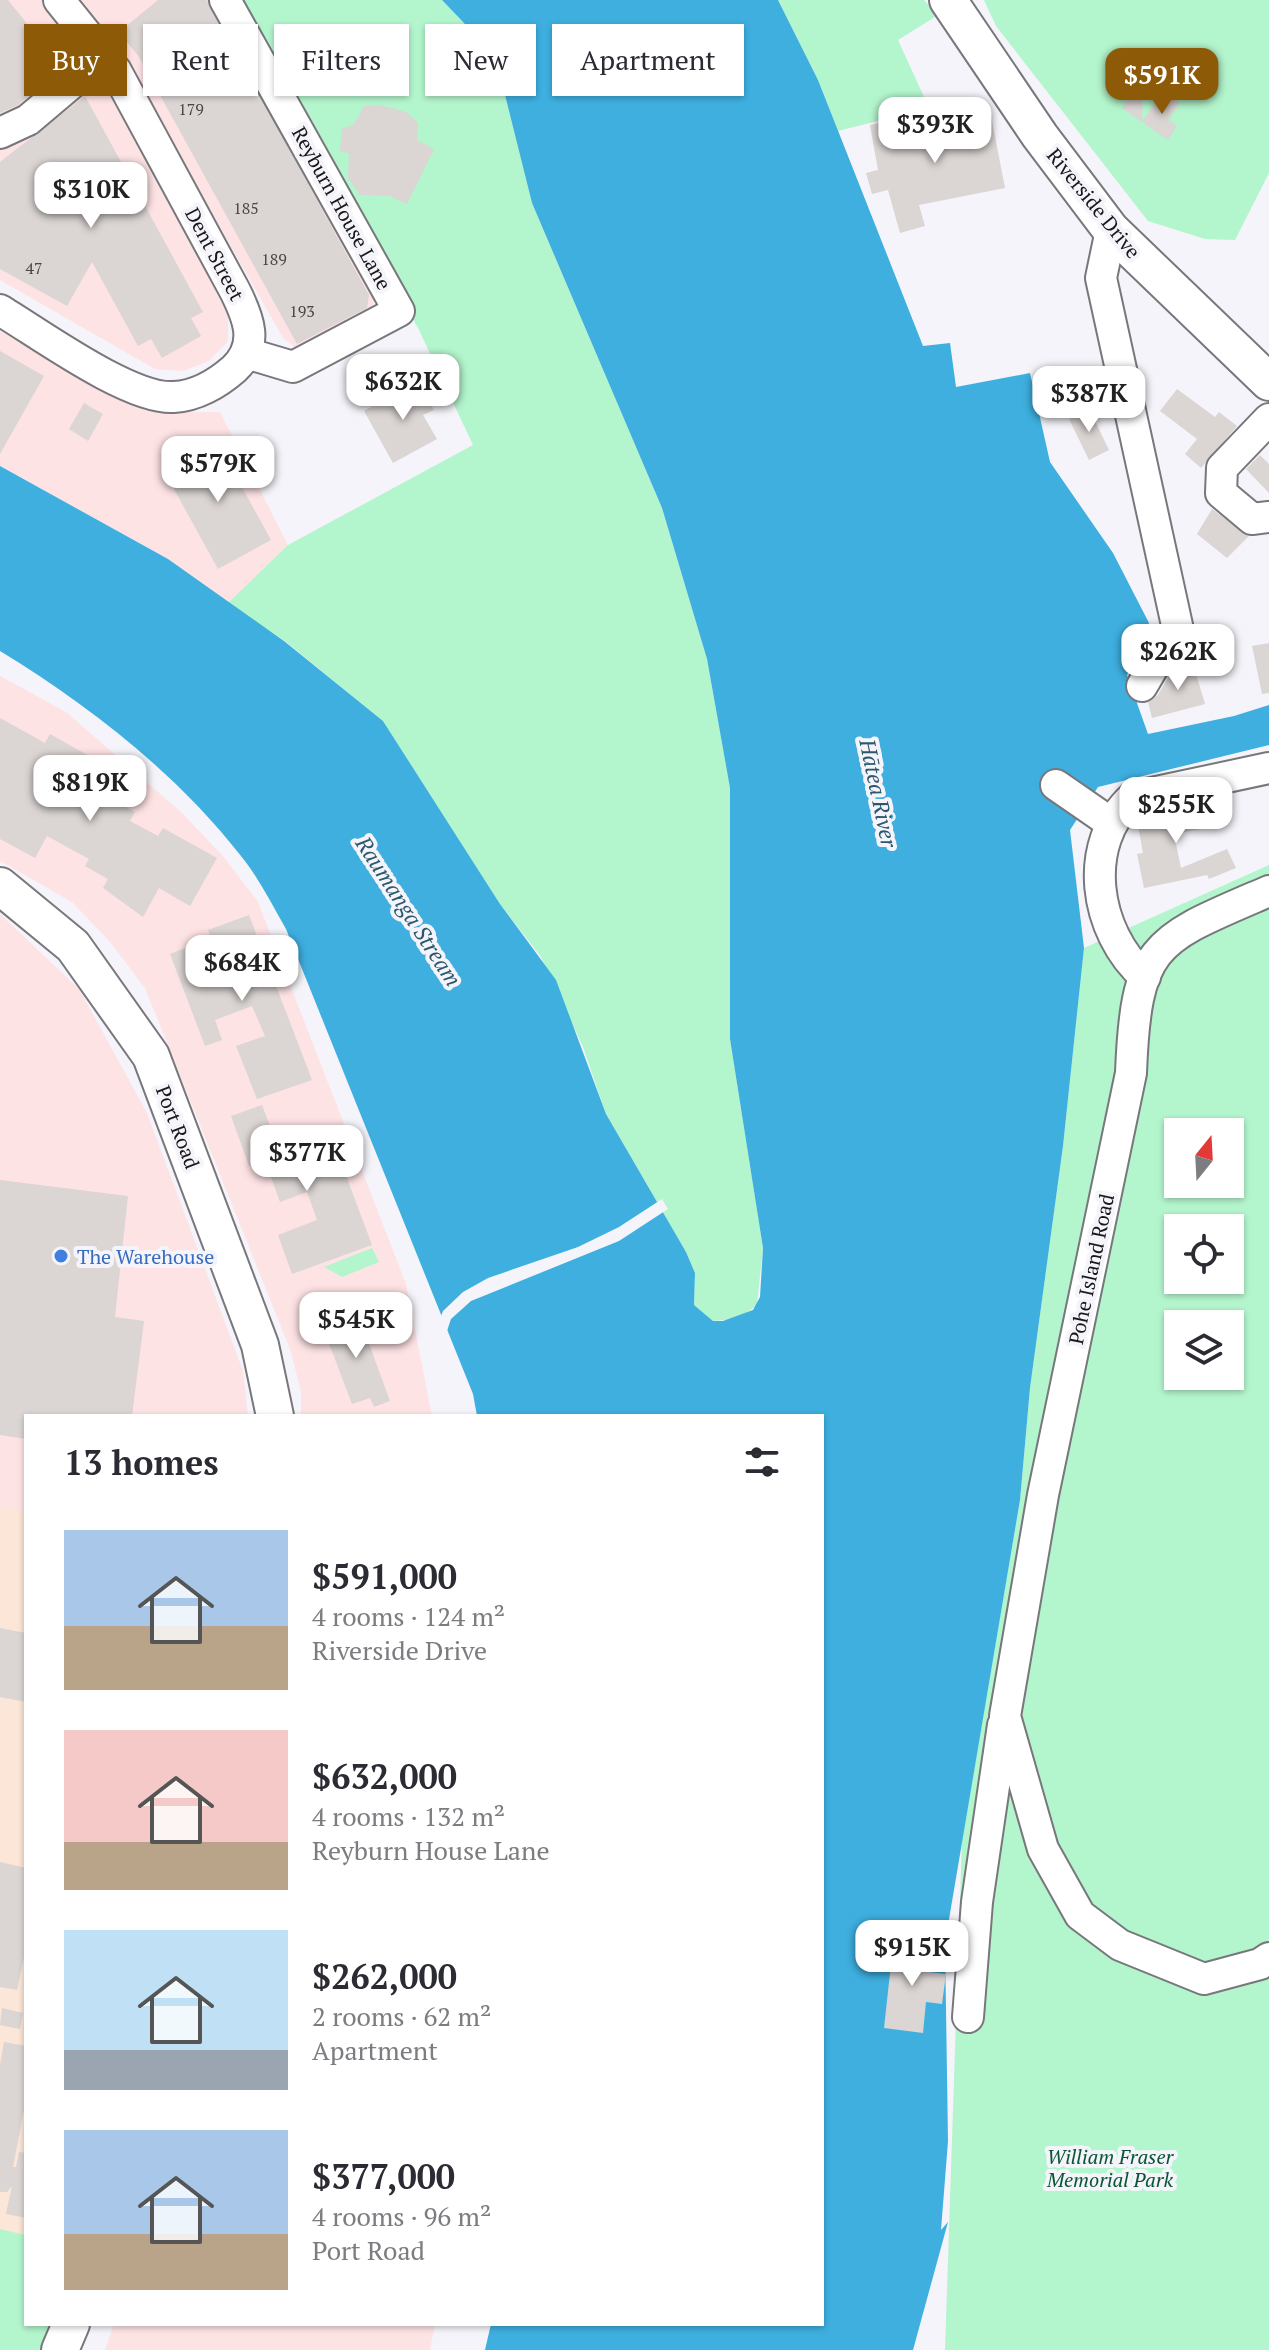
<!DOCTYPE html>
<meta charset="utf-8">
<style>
body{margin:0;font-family:"PT Serif",serif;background:#f7f7f7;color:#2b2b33;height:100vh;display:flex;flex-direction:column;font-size:30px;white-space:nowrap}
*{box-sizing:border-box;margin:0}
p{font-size:26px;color:#7c7c81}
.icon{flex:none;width:44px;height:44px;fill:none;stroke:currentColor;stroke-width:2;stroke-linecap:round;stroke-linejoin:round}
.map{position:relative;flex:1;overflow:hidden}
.details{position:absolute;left:24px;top:1414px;width:800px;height:912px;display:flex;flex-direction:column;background:#fff;border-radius:0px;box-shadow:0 2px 6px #0004}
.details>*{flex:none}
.hud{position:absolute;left:24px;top:24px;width:800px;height:72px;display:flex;gap:16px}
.needle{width:52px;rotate:18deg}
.tools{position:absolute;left:1164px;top:1118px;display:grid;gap:16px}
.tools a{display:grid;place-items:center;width:80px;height:80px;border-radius:0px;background:#fff;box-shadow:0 2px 6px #0004;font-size:40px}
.price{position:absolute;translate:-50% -68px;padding:0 18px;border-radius:16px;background:#fff;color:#222;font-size:26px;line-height:52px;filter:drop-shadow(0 2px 4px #0008)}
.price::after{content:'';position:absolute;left:50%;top:48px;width:24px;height:18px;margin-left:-12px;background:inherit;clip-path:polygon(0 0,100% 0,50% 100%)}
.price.selected{background:#8d5b07;color:#fff}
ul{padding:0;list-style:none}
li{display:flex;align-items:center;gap:24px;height:200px;padding:0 40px}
li span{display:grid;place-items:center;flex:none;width:224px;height:160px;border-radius:0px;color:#555}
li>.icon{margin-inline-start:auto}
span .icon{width:96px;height:96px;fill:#fffc;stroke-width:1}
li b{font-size:34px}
h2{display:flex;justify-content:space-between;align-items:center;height:96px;padding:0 40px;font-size:34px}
.chip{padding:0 28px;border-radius:0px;background:#fff;box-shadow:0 2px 6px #0004;font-size:28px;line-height:72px}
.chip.selected{background:#8d5b07;color:#fff}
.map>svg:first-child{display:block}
</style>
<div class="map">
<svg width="1269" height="2350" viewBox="0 0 1269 2350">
<rect width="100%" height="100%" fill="#f4f4fa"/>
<g fill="#fee3e5">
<polygon points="0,0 43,0 91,57 228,314 228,341 209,361 183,371 155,369 0,280"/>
<polygon points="81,0 218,0 375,293 373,307 295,347 283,338 128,65"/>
<polygon points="0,314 174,412 220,412 288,545 228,603 168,559 0,466"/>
<polygon points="0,676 66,712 181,812 223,856 258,902 406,1284 432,1416 301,1416 301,1391 290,1349 145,988 110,942 72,902 0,861"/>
<polygon points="0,914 79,989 147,1113 243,1371 248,1416 26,1416 26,1512 0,1506"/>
<polygon points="114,2324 435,2324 430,2350 105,2350"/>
</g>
<polygon fill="#fbe6d7" points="0,1506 26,1512 26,2235 0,2229"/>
<g fill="#b3f5cc" fill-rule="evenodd">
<polygon points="239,0 442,0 464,23 501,79 532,203 662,508 707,659 730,788 730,1039 763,1248 757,1305 738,1319 713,1321 694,1305 695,1273 686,1252 606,1114 583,1047 541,957 500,904 383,721 285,641 228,603 288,545 473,445 419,330"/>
<polygon points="778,0 924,0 938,15 898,40 929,108 838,131 818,80"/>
<polygon points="984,0 1269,0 1269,173 1235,240 1205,239 1148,221 996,26"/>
<path d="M1269,865V2350H945L962,1840L1020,1500L1030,1388L1063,1146L1084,948ZM1178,1132H1230V1184H1178ZM1178,1228H1230V1280H1178ZM1178,1324H1230V1376H1178Z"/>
<polygon points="372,1248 379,1262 342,1277 324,1267"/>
<polygon points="0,2229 26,2235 26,2324 49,2324 42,2350 0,2350"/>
</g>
<path fill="#3eafdf" d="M442,0H778L818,80L923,346L950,343L956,387L1030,373L1050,462L1113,553L1149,623L1127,675L1148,734L1234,716L1269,705V745L1098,787L1070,830L1084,948L1063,1146L1030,1388L1020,1500L945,1943L948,2141L941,2230L948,2222L913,2350H485L491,2324H822V1416H477L473,1394L286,929C272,905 259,878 241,856C176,773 90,706 0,651V466L168,559L284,641L383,721L500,904L556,980L606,1114L686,1252L695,1273L694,1305L713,1321H723L753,1310L760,1297L763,1248L730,1039V788L707,659L662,508L532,203L501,79L464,23Z"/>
<polygon fill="#f4f4fa" points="662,1199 668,1209 619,1241 471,1301 451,1319 445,1337 439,1321 443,1311 463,1292 488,1278 578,1247 619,1227"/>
<g fill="#dbd5d3">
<polygon points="0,0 8,0 62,67 18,105 0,113"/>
<polygon points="158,0 207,0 369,295 367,308 297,344 139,57 119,32"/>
<polygon points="1125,66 1144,68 1142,122 1122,108 1138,86 1124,85"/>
<polygon points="1163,91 1180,103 1168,120 1177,126 1168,140 1142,122"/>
<polygon points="85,96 203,312 191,318 201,336 162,358 151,339 138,346 92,262 67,306 0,269 0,162"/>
<polygon points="380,105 406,112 418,123 417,140 434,149 407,204 390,196 360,195 348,178 349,153 340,152 342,129 354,124 364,106"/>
<polygon points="990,111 1005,188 919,205 925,226 900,233 888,190 872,194 866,173 878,170 870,125 905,118 909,143 939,138 935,122"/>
<polygon points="0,351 44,376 0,454"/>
<polygon points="418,381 434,410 423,415 437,439 393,463 364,411"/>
<polygon points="1177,389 1215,417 1219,412 1237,426 1201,468 1185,454 1197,439 1160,411"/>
<polygon points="84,403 103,414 88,441 69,429"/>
<polygon points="1089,409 1109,450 1089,460 1069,419"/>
<polygon points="200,437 216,440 271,540 218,569 170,482 184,474 178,464 187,459 193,441"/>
<polygon points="1260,455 1269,464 1269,493 1246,469"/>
<polygon points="1212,509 1249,536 1227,558 1197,534"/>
<polygon points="1269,643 1269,693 1262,694 1252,646"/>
<polygon points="1192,660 1205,704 1152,718 1148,702 1158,695 1173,669"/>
<polygon points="0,718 45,743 50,734 91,757 84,769 111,784 105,796 135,812 130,821 158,836 163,828 217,858 190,906 159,888 143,917 103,888 108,879 85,866 89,859 47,836 35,858 0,839"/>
<polygon points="1207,800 1212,827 1174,834 1181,868 1227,849 1236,868 1209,879 1207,875 1144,888 1137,854 1143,853 1137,820 1143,813"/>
<polygon points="249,915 312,1080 257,1099 236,1046 265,1036 252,1006 215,1020 222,1040 205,1046 170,954 211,938 208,930"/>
<polygon points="262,1105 273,1134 283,1131 295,1162 344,1144 353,1167 344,1170 372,1245 292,1274 278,1235 317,1220 307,1192 280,1202 265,1161 249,1166 231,1116"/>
<polygon points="0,1180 128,1196 115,1317 144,1321 132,1416 26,1416 26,1439 0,1435"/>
<polygon points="357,1311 390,1401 374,1407 370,1398 352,1404 322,1325"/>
<polygon points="0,1628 26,1633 26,1702 0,1697"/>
<polygon points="0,1862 26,1868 26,1948 17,1990 0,1987"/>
<polygon points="900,1943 932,1946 929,1972 946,1974 942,2004 926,2002 923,2033 884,2028 892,1955 898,1955"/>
<polygon points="2,2008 23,2013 20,2029 0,2025"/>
<polygon points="4,2042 26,2046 26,2099 13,2167 16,2167 19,2152 26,2153 26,2218 6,2214 12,2186 7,2192 0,2192 0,2065"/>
</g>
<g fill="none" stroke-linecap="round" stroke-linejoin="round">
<defs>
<g id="minor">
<polyline points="225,0 399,311 293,367 246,353"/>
<polyline points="0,133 28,120 105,55"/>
<polyline points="1111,230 1101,278 1180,639 1159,657 1142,686"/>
<path d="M0,310C40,334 130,400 174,397C196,396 218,383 234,369C260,345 248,317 235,291L116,71L59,0"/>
<polyline points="1269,419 1222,468 1221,493 1252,519 1269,517"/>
<polyline points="1056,785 1111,823"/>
<path d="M1269,891C1155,940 1136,942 1131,1073L1043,1495L1005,1716L1043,1849L1080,1915L1120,1945L1204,1979L1260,1964L1269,1958"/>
<path d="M1145,977C1094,932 1081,844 1133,797L1269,768"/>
<polyline points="968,2017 977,1902 1003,1725"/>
</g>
<g id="major">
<polyline points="948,0 1040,136 1111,230 1269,382"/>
<polyline points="0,886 73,946 151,1056 260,1345 275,1416"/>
<polyline points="60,2350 71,2324"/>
</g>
</defs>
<use href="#minor" stroke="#77777c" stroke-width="34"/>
<use href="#major" stroke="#77777c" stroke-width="40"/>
<use href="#minor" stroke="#fff" stroke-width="30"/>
<use href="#major" stroke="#fff" stroke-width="36"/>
</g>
<circle fill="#3f7fe0" stroke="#f4f4fa" stroke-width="3" cx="61" cy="1256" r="8"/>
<g text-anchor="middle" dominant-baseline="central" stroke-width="8" stroke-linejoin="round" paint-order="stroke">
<g font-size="16" fill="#494748">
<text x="191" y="109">179</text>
<text x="246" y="208">185</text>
<text x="274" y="259">189</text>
<text x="34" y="268">47</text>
<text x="302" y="311">193</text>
</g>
<g font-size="20" fill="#18181a" stroke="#f4f4fa">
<text transform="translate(1094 203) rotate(51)">Riverside Drive</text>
<text transform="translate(342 208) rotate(61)">Reyburn House Lane</text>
<text transform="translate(215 254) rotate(62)">Dent Street</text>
<text transform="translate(178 1127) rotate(69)">Port Road</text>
<text transform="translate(1091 1269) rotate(-78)">Pohe Island Road</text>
</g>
<g font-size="20" fill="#366cbe" stroke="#f4f4fa" text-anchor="start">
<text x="77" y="1256">The Warehouse</text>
</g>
<g font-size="20" font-style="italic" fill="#095634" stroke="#f4f4fa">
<text x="1110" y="2156">William Fraser<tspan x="1110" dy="23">Memorial Park</tspan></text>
</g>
<g font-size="22" font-style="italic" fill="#2b586d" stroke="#f4f4fa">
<text transform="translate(879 793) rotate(78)">Hātea River</text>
<text transform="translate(409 911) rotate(57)">Raumanga Stream</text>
</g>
</g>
</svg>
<div class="tools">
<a><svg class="needle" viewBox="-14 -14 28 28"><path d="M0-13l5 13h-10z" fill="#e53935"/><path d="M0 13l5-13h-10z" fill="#7c7c81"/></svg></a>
<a><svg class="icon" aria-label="locate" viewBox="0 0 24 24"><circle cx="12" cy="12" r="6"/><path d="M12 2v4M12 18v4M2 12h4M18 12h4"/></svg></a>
<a><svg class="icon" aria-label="layers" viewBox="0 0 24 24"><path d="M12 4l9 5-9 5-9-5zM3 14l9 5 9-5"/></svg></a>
</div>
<b class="price selected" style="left:1162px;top:116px">$591K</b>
<b class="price" style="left:935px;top:165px">$393K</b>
<b class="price" style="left:91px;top:230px">$310K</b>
<b class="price" style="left:403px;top:422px">$632K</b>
<b class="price" style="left:1089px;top:434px">$387K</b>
<b class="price" style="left:218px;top:504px">$579K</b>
<b class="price" style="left:1178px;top:692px">$262K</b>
<b class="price" style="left:90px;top:823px">$819K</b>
<b class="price" style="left:1176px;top:845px">$255K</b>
<b class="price" style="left:242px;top:1003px">$684K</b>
<b class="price" style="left:307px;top:1193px">$377K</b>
<b class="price" style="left:356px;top:1360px">$545K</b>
<b class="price" style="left:912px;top:1988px">$915K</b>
<div class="hud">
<a class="chip selected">Buy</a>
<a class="chip">Rent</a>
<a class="chip">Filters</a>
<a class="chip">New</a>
<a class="chip">Apartment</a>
</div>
<section class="details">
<h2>13 homes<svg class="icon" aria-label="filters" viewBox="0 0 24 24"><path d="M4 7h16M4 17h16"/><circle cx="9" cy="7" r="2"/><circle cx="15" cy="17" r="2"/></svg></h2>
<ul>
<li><span style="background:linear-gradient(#a9c7e8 60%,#b9a48a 0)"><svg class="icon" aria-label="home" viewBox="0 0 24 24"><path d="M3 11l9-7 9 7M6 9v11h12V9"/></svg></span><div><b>$591,000</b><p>4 rooms · 124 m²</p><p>Riverside Drive</p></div></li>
<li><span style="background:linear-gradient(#f6c9c9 70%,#b9a48a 0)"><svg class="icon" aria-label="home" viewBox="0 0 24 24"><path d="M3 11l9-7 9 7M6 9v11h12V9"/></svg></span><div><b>$632,000</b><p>4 rooms · 132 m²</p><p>Reyburn House Lane</p></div></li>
<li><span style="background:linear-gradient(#bfe0f5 75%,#9aa5b1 0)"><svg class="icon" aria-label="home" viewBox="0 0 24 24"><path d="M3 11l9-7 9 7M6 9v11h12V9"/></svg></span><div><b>$262,000</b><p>2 rooms · 62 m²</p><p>Apartment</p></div></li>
<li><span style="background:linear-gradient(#a9c7e8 65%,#b9a48a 0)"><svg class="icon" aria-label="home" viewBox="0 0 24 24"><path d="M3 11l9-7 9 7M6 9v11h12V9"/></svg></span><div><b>$377,000</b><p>4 rooms · 96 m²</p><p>Port Road</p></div></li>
</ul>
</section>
</div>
